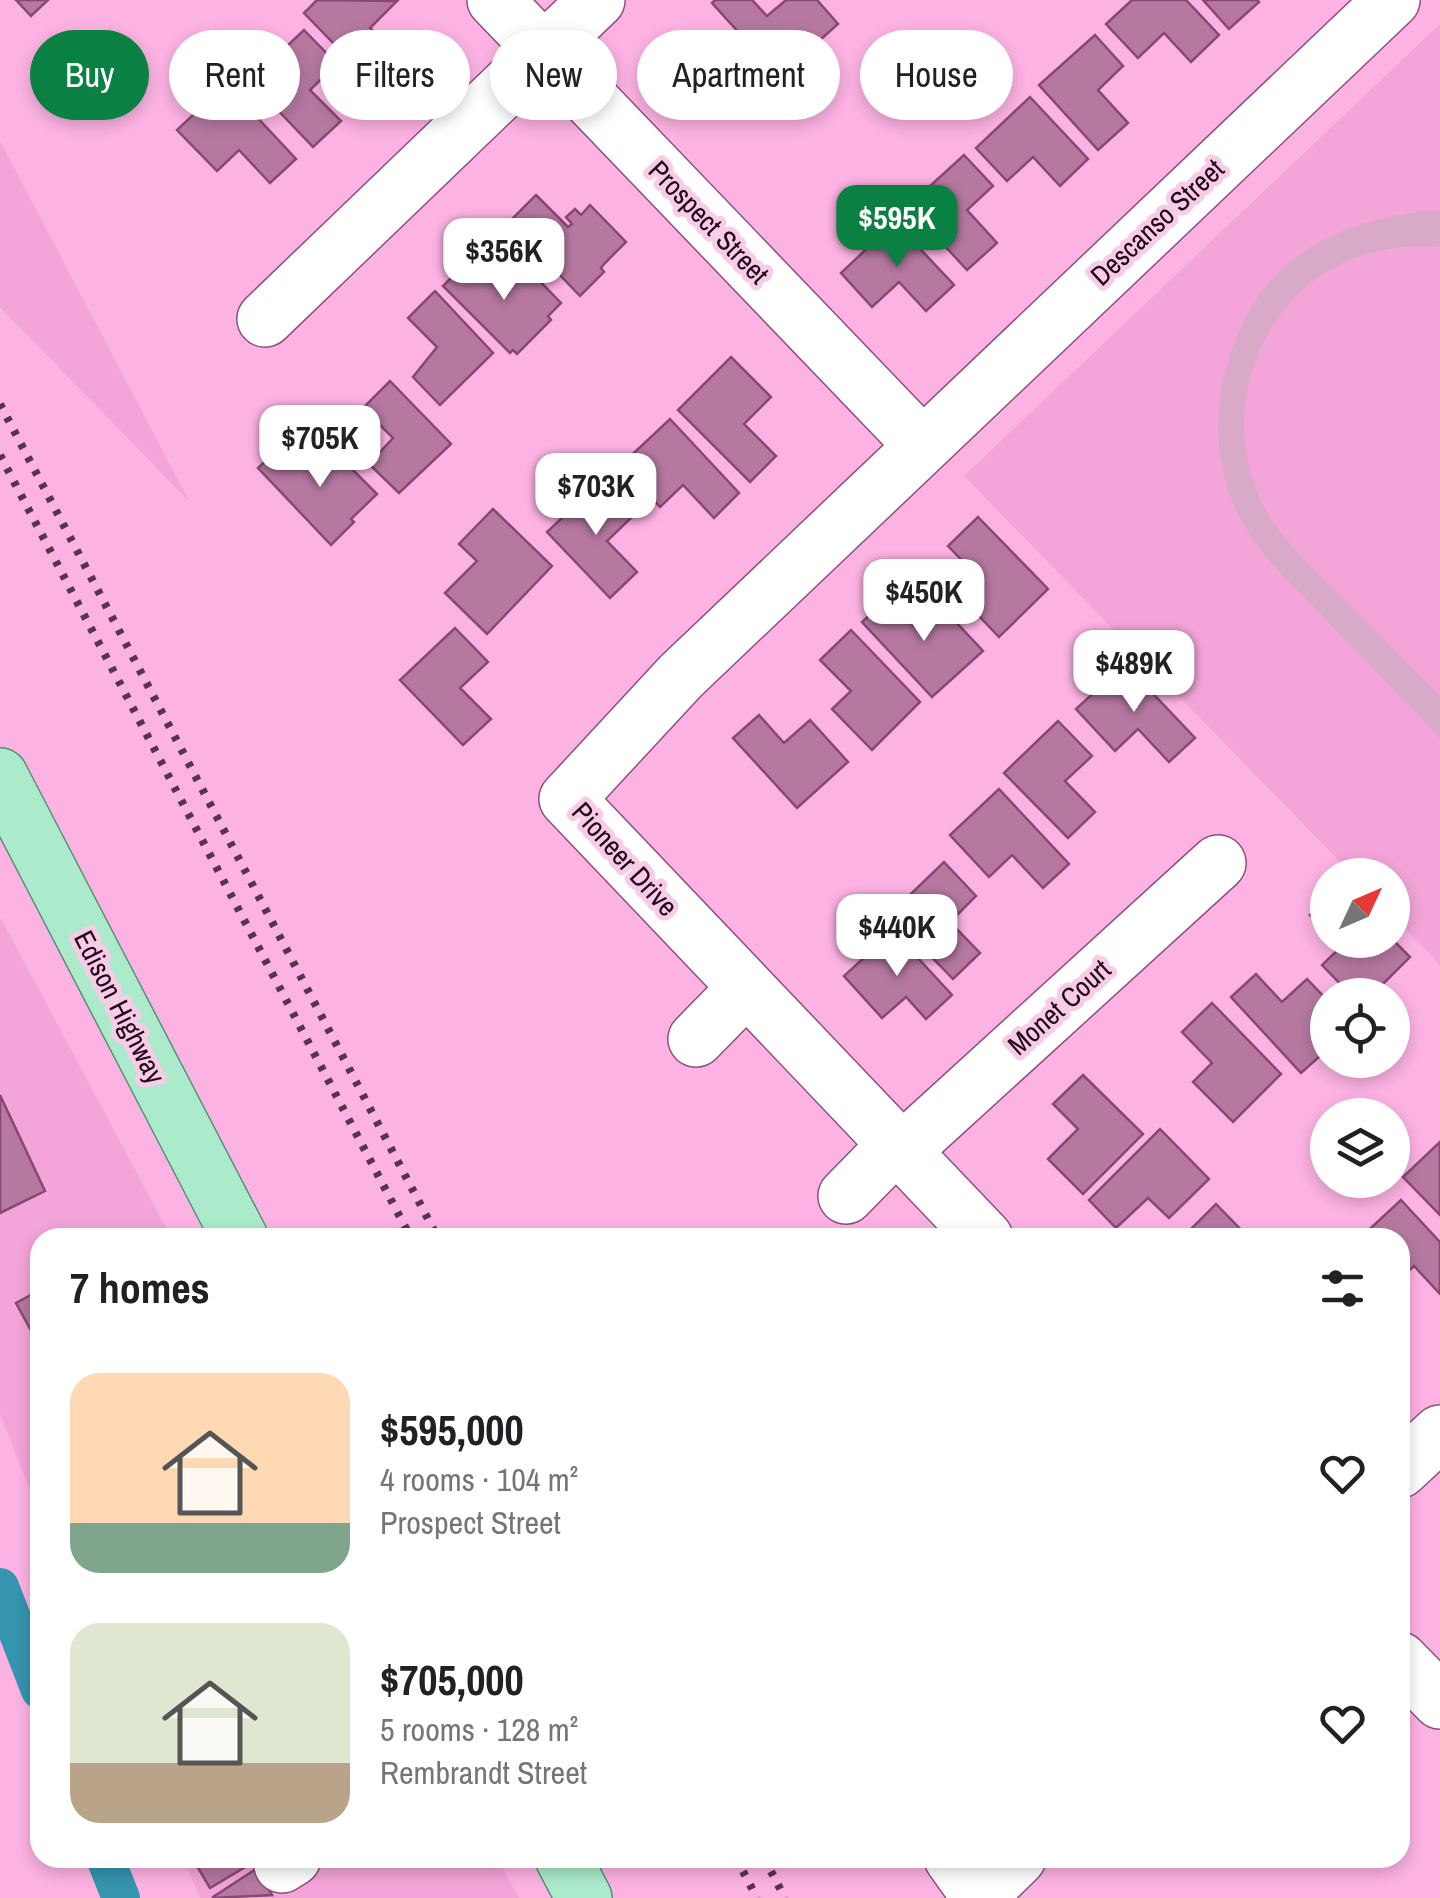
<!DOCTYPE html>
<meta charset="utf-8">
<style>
body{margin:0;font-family:"Archivo Narrow",sans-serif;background:#f2f2f2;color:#202124;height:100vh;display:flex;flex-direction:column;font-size:38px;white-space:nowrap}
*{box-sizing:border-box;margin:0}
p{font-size:32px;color:#757577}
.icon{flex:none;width:55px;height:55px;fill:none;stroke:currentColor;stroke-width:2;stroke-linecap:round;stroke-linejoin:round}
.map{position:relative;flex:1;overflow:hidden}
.details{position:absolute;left:30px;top:1228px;width:1380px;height:640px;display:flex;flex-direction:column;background:#fff;border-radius:30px;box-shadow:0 5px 15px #0003}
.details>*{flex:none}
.guide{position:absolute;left:30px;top:30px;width:1380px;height:90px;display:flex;gap:20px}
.needle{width:65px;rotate:46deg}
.controls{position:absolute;left:1310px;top:858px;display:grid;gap:20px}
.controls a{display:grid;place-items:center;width:100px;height:100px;border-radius:50%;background:#fff;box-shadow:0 5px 15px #0003;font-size:50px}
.price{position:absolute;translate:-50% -85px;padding:0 22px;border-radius:20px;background:#fff;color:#222;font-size:32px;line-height:65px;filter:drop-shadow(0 2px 5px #0008)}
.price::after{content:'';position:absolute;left:50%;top:60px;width:30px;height:22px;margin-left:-15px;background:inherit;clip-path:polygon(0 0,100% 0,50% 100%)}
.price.current{background:#0b8043;color:#fff}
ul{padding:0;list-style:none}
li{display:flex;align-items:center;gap:30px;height:250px;padding:0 40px}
li span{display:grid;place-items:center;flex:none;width:280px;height:200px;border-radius:30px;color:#555}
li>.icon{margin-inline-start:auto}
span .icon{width:120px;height:120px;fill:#fffc;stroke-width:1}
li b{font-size:42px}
h2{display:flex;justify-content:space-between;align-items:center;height:120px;padding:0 40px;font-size:42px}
.pill{padding:0 35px;border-radius:45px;background:#fff;box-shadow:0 5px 15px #0003;font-size:35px;line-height:90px}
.pill.current{background:#0b8043;color:#fff}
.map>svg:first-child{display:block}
</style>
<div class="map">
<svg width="1440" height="1898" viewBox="0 0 1440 1898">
<rect width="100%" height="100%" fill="#fcb2e3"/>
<g fill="#f3a4d8">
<polygon points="1440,24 1440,965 1393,916 1392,875 1353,875 964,476"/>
<polygon points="0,141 189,501 0,307"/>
<polygon points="0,917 171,1237 40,1238 40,1515 0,1414"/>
<polygon points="183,1858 497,1858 519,1898 200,1898"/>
</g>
<path fill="#d9aac8" d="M1426,211L1440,212V247C1385,241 1324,261 1288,305C1236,368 1228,455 1275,525C1291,548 1313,567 1332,587C1368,623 1404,660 1440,696V738C1403,700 1366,661 1329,623C1304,597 1277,572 1256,544C1205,475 1209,386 1248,313C1283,247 1355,219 1426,211Z"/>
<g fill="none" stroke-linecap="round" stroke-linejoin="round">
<g stroke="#3594ae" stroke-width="38">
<polyline points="0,1587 40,1690"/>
<polyline points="105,1858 121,1898"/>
</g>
</g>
<g fill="#b678a1" stroke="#884874" stroke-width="2.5">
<polygon points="16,0 48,0 31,16"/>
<polygon points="317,0 397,1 370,28 402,60 375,86 304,13"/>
<polygon points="715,0 752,0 767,16 786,0 817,0 838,24 779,77 712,3"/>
<polygon points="1132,0 1186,0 1219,35 1191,62 1164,33 1138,58 1106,24"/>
<polygon points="1203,0 1257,0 1259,2 1229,29"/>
<polygon points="304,30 337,64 310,90 341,121 313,147 250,81"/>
<polygon points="1095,35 1123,66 1098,90 1128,123 1098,150 1039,85"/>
<polygon points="226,84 296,159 270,183 239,150 217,171 177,130"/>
<polygon points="1030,97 1088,159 1060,186 1033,157 1007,181 976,148"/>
<polygon points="964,155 993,186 967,210 997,243 967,270 908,206"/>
<polygon points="536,195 568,227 572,224 566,217 575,209 581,215 590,205 626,242 604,264 601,268 604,272 580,296 509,222"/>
<polygon points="895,222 954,285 926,311 899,282 872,307 841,273"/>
<polygon points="473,256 504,287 507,283 503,279 512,269 517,274 525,266 561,303 548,316 551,320 517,354 513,350 510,353 443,286"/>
<polygon points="435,291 493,353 440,405 413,377 437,347 408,318"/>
<polygon points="731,357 771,397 744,424 776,456 750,482 678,410"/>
<polygon points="390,381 451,444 399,493 369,464 393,438 363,408"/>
<polygon points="670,419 739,493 714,518 683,485 660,507 621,465"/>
<polygon points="284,443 316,475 320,472 314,466 325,456 330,461 337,454 377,494 351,519 354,522 331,545 258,468"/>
<polygon points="601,481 634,515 607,541 637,572 610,598 547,532"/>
<polygon points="493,509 552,566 487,634 445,593 477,561 459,544"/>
<polygon points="978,517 1048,589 999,637 960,596 979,578 948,546"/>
<polygon points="888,598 914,626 938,603 983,651 932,697 862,622"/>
<polygon points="455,628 488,662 460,688 491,719 463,745 400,680"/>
<polygon points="851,630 920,702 872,750 832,709 851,691 820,660"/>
<polygon points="1125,664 1195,738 1169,762 1138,729 1115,751 1076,709"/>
<polygon points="759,715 784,743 810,720 848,762 797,808 733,738"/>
<polygon points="1058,721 1092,756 1065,781 1095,812 1068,838 1004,773"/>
<polygon points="999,789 1069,864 1043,888 1012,855 989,877 950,835"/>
<polygon points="944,862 976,896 950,922 980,953 953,979 890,914"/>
<polygon points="1328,898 1328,933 1310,915"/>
<polygon points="893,931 952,995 926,1019 906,997 882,1018 844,976"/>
<polygon points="1392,939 1410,957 1372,995 1351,995 1322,965 1341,947 1334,940"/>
<polygon points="1256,974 1282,1002 1307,979 1328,1001 1328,1049 1301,1073 1231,997"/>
<polygon points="1212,1003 1281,1074 1233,1122 1193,1082 1212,1063 1182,1032"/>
<polygon points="1083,1075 1143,1134 1083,1194 1048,1159 1078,1129 1053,1104"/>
<polygon points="0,1095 45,1191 0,1213"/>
<polygon points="1160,1129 1209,1179 1169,1218 1148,1198 1116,1228 1089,1200"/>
<polygon points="1440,1142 1440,1215 1403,1177"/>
<polygon points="1401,1200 1440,1242 1440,1294 1414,1266 1400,1279 1400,1238 1360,1238"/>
<polygon points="1216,1204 1249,1238 1190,1238 1186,1234"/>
<polygon points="40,1290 40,1347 16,1303"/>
<polygon points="200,1858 248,1858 252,1863 210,1888 194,1861"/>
<polygon points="256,1869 272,1895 213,1898 213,1897"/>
</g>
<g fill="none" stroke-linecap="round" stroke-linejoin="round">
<defs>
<g id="minor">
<polyline points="495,0 922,445"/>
<polyline points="265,319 597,0"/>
<polyline points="696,1039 746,988"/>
<polyline points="901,1152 1218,863"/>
<polyline points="846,1196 895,1146"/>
<polyline points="985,1238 567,799 681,676 1392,0"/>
<polyline points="1400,1470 1440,1433"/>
<polyline points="1400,1660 1440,1701"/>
<polyline points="952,1858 979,1896 1018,1858"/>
<polyline points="282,1865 293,1858"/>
</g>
<g id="major">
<polyline points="0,776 240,1238"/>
<polyline points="563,1858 584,1898"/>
</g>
</defs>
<use href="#minor" stroke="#8f4f7b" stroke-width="58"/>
<use href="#major" stroke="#569276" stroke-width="58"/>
<use href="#minor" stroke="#fff" stroke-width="55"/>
<use href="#major" stroke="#abeaca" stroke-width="55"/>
<g stroke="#59334d" stroke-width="8" stroke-dasharray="5 10" stroke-linecap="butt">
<polyline points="0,404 438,1238"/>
<polyline points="0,455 411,1238"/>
<polyline points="736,1858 757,1898"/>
<polyline points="764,1858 785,1898"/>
</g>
</g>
<g text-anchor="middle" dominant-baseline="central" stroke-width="10" stroke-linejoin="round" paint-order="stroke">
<g font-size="28" fill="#21081a" stroke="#f8cbe7">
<text transform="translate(709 222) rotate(46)">Prospect Street</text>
<text transform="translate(1157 222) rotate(-43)">Descanso Street</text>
<text transform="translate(625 859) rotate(48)">Pioneer Drive</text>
<text transform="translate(120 1007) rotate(63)">Edison Highway</text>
<text transform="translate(1059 1007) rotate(-42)">Monet Court</text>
</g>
</g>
</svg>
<div class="controls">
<a><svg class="needle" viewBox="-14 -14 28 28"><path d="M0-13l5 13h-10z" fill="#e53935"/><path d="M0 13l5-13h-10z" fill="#757577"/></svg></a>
<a><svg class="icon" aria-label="locate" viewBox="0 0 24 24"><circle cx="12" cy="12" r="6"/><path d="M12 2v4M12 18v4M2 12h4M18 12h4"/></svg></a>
<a><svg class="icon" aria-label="layers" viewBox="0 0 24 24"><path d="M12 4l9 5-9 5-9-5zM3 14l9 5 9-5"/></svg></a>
</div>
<b class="price current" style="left:897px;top:270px">$595K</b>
<b class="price" style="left:504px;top:303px">$356K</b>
<b class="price" style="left:320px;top:490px">$705K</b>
<b class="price" style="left:596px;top:538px">$703K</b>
<b class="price" style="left:924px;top:644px">$450K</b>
<b class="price" style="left:1134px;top:715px">$489K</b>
<b class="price" style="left:897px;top:979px">$440K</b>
<div class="guide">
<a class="pill current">Buy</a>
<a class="pill">Rent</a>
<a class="pill">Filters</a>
<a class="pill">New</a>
<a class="pill">Apartment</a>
<a class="pill">House</a>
</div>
<section class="details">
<h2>7 homes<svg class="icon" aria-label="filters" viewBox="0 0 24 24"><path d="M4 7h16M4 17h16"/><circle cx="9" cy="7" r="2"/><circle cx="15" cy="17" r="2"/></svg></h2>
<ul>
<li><span style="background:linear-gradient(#ffd9b3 75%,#7fa58c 0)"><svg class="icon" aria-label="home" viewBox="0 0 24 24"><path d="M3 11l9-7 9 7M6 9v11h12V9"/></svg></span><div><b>$595,000</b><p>4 rooms · 104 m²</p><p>Prospect Street</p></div><svg class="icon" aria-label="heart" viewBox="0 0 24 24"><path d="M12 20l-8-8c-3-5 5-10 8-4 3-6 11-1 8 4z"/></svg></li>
<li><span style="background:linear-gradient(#dfe7d0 70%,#b9a48a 0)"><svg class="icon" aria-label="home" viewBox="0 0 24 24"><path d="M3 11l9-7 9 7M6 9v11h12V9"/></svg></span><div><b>$705,000</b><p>5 rooms · 128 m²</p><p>Rembrandt Street</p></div><svg class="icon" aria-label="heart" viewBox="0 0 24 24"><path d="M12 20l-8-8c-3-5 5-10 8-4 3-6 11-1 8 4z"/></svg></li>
</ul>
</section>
</div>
